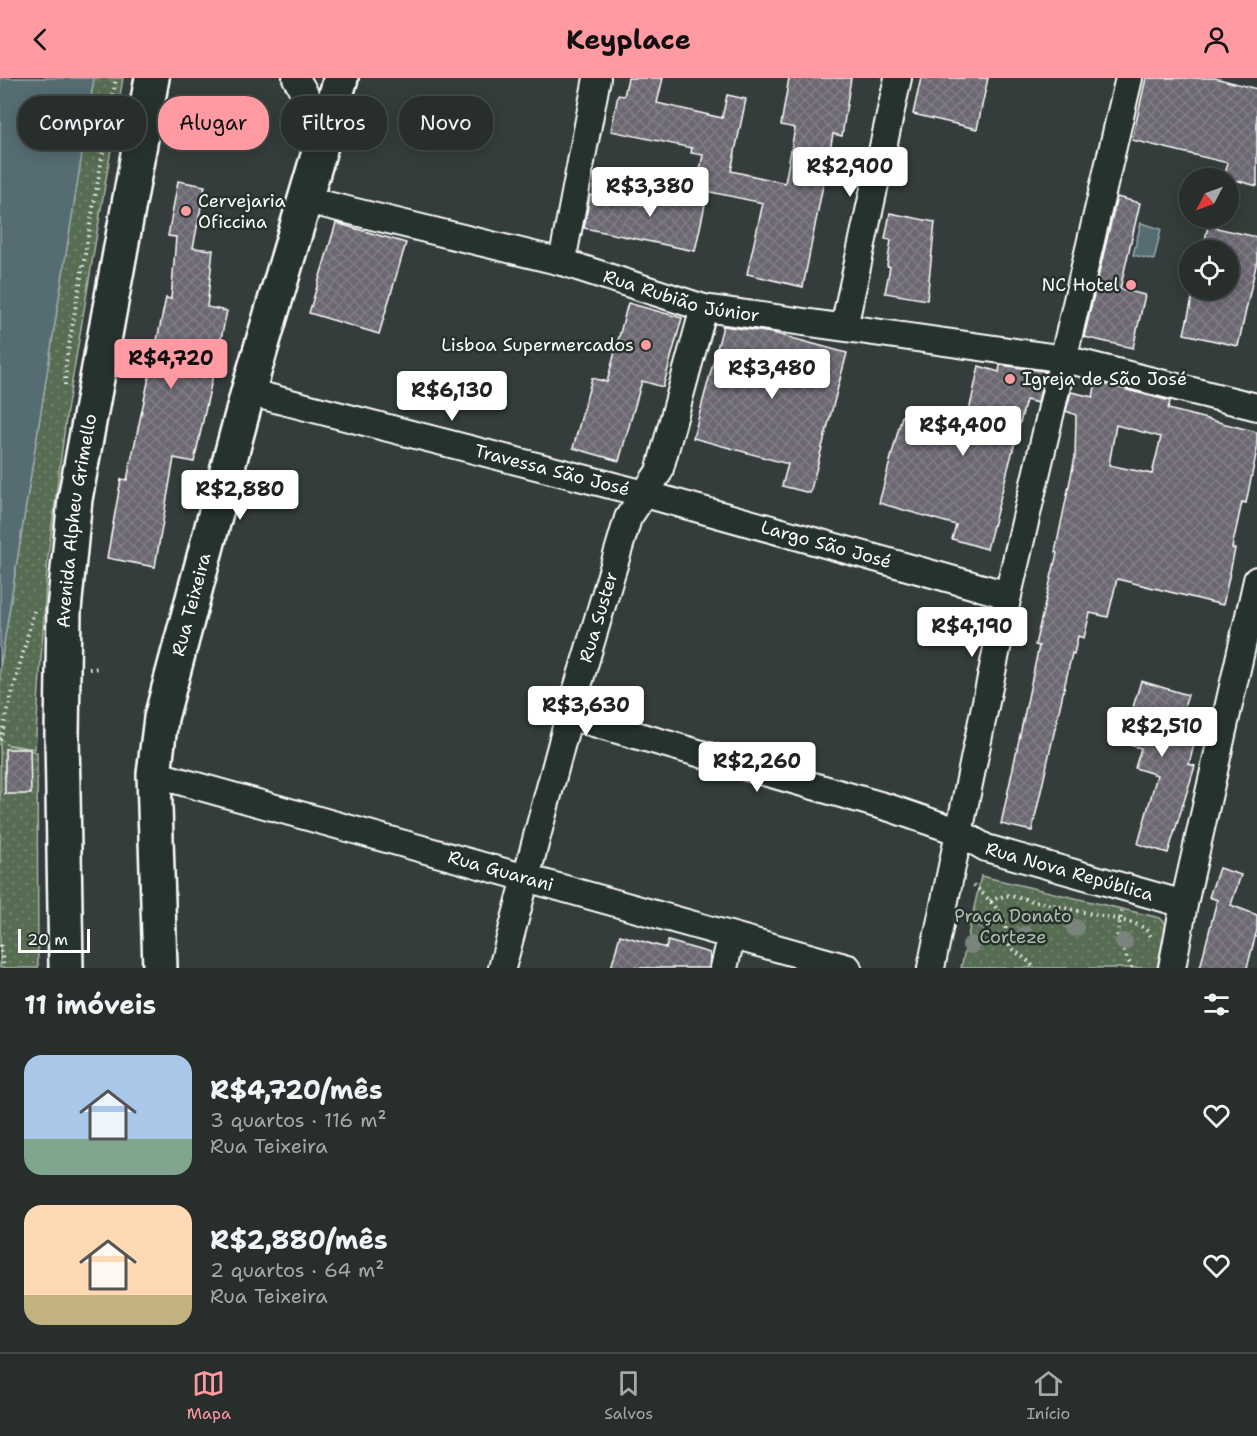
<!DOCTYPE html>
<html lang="pt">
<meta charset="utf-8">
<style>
body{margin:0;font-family:"Shantell Sans",sans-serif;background:#333a38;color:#f1f3f6;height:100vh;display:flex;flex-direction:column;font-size:22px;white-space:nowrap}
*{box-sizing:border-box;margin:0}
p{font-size:20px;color:#a4a8a9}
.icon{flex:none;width:33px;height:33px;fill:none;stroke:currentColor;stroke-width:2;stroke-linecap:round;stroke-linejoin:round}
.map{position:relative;height:890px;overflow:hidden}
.sheet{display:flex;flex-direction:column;background:#272e2c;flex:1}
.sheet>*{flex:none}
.hud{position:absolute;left:18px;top:18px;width:600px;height:54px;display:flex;gap:12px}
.needle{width:39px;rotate:229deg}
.buttons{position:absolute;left:1179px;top:90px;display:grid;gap:12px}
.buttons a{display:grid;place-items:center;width:60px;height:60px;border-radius:50%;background:#272e2c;box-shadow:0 3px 15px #0003,0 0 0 2px #434a48;font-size:30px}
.scale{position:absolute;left:18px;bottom:15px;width:72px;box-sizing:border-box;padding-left:6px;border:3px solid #fff;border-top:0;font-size:16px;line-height:21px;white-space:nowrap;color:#fff;-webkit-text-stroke:4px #26332d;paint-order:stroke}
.price{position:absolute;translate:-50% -51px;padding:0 14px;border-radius:6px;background:#fff;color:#222;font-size:20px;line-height:39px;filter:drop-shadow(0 2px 3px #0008)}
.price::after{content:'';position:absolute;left:50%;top:36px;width:18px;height:14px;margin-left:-9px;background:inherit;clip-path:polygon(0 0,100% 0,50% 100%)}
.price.active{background:#ff9aa2;color:#111}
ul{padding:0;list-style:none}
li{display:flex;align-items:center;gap:18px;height:150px;padding:0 24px}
li span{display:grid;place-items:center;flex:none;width:168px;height:120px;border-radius:18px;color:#555}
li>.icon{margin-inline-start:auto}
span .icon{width:72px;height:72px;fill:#fffc;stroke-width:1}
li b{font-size:26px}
h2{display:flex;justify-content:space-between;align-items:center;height:72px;padding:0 24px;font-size:26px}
.tag{padding:0 21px;border-radius:24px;background:#272e2c;box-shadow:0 3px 15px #0003,0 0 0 2px #434a48;font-size:21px;line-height:54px}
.tag.active{background:#ff9aa2;color:#111}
header{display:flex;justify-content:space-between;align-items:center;height:78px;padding:0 24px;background:#ff9aa2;color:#111;font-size:27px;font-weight:700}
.dock{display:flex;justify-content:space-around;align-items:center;height:84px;border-top:2px solid #434a48;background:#272e2c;font-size:16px;color:#a4a8a9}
.dock a{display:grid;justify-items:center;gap:3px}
.dock .active{color:#ff9aa2}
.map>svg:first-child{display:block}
</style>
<header><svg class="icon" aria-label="back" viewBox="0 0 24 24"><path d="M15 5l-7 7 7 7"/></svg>Keyplace<svg class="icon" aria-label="person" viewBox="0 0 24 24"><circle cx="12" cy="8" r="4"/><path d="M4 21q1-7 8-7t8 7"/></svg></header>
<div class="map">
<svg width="1257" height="890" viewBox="0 0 1257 890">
<defs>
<pattern id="park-dots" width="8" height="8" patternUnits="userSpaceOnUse" patternTransform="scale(1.5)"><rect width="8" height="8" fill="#576d52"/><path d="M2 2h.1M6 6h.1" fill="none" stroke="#70836c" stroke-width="1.8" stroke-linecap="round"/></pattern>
<pattern id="building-cross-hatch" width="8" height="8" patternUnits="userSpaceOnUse" patternTransform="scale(1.5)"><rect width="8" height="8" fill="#6c6772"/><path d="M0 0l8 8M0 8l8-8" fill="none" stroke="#827e87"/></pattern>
</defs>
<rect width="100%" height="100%" fill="#343d3b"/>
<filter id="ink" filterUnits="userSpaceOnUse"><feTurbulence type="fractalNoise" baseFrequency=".0167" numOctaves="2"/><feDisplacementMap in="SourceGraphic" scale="12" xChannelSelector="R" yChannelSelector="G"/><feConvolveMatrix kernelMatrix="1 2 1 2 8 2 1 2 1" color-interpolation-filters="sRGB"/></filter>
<g filter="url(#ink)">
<g fill="url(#park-dots)" stroke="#abb6a8" stroke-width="1.5">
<polygon points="94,0 123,0 67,333 48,478 35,671 5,666 37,674 38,890 0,890 0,591"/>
<polygon points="981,798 1160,840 1166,846 1157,890 961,890"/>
</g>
<g fill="#546c73" stroke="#98a7ab" stroke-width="1.5">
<polygon points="0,0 94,0 0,590"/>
<polygon points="1141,145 1161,151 1154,182 1133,177"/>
</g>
<g fill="url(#building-cross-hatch)" stroke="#fff" stroke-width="1.5" fill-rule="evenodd">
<polygon points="628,0 663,0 657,25 722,40 727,17 746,21 731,93 785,105 795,50 781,47 789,0 851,0 842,58 833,56 803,209 747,196 763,125 696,111 703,77 691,75 692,70 611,53 618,17 624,18"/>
<polygon points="921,0 988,0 977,51 913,36"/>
<polygon points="1146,0 1215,0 1257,11 1257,108 1224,99 1228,85 1132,62"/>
<polygon points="178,103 205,108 193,170 213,172 207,229 227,233 194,384 174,380 155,489 107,480 121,401 127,402 166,220 171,221 176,159 168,158"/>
<polygon points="647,109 706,122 695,173 584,150 590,117 643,127"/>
<polygon points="1117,119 1140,125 1120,211 1145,217 1133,270 1084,259"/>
<polygon points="890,135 935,144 927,222 885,215 890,189 887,188 891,162 885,161"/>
<polygon points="336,145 406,165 379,256 309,235"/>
<polygon points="1208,148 1257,159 1257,183 1238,268 1184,256 1194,212 1228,212 1228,172 1203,172"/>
<polygon points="628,225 682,240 663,309 642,303 619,383 573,370 592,300 607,304"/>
<polygon points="723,248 773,255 847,275 810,415 782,408 788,386 693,360"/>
<polygon points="1000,287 1045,293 1038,325 1026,322 987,471 952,461 956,447 879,425 902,338 964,356 979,288 999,294"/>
<path d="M1096,304L1170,323L1168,331L1257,354V372L1246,425L1242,424L1232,470L1235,471L1223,527L1117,501L1108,539L1090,535L1084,560L1078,558L1074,576L1072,575L1032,753L1001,746L1039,568L1035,567L1057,475L1055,474L1075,379L1076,337L1066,333L1071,314L1093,319ZM1116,347L1161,359L1152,396L1109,387Z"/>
<polygon points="1141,603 1188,617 1180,642 1199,647 1189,686 1195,688 1168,775 1138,766 1157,697 1135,690 1141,670 1122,665"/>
<polygon points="5,671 30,671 31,716 5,716"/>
<polygon points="1219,790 1241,797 1231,827 1257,837 1257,852 1247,890 1200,890 1217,822 1209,819"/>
<polygon points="620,857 666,870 668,863 710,875 709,890 611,890"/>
</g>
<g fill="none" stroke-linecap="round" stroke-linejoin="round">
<defs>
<g id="minor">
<polyline points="296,0 327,55"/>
<path id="s1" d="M306,122L562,184L704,230L1065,281L1257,329"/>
<polyline points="562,184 597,0"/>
<polyline points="844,249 898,0"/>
<path id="s2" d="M248,314L645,416L1008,517"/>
<path id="s3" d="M569,638L890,730L957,753L986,770L1184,826"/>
<path id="s4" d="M154,696L848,890"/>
<path id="s5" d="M502,890L569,638L628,440L659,394L704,230"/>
<polyline points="724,890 731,860"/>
<polyline points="931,890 1008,517 1129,0"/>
<polyline points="1172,890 1184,826 1257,502"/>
</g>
<g id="tertiary">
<path id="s6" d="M66,890L62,657L64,532L75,421L152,0"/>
<path id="s7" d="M160,890L154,696L161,640L248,314L341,0"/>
</g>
</defs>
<use href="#minor" stroke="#fff" stroke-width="30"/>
<use href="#tertiary" stroke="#fff" stroke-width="38"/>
<g stroke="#fff" stroke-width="4" stroke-dasharray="1.5 4.5" stroke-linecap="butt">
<polyline points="65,307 66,284 116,0"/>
<polyline points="89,591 101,590"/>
<polyline points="0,662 34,533"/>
<path d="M974,807C985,818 999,830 1005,844C1007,852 1003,861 1010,868C1017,876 1027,880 1034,890"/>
<path d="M990,823L1006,817L1120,842C1132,845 1146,847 1151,859"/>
<polyline points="1122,833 1117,860 1132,890"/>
<polyline points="0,867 4,890"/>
</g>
<use href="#minor" stroke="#26332d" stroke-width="26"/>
<use href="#tertiary" stroke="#26332d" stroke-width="33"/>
</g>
<g fill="#7a837c">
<circle cx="985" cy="844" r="9"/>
<circle cx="1075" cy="850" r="9"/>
<circle cx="1025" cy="857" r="9"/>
<circle cx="1124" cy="864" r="9"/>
<circle cx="971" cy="867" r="9"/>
</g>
</g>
<g fill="#ff9aa2" stroke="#26332d" stroke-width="2">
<circle cx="186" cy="133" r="6"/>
<circle cx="1131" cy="207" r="6"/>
<circle cx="646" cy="267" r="6"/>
<circle cx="1010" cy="301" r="6"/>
</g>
<g text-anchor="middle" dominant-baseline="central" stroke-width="5" stroke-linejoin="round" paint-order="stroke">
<g font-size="18" fill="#fff" stroke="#26332d" text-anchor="start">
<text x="198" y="123">Cervejaria<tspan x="198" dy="21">Oficcina</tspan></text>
<text x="1119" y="207" text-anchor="end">NC Hotel</text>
<text x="634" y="267" text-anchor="end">Lisboa Supermercados</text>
<text x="1022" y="301">Igreja de São José</text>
</g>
<g font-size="18" fill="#fff" stroke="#26332d">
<text stroke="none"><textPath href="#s1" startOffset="388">Rua Rubião Júnior</textPath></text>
<text stroke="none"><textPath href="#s2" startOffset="314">Travessa São José</textPath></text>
<text stroke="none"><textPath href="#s6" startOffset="448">Avenida Alpheu Grimello</textPath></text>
<text stroke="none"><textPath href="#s2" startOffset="598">Largo São José</textPath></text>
<text stroke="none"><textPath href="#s7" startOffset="368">Rua Teixeira</textPath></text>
<text stroke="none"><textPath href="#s5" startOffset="364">Rua Suster</textPath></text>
<text stroke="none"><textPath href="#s3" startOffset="525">Rua Nova República</textPath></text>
<text stroke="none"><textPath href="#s4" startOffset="360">Rua Guarani</textPath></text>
</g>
<g font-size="18" fill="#b3bdb1" stroke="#26332d">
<text x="1013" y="838">Praça Donato<tspan x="1013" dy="21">Corteze</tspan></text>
</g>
</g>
</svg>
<div class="buttons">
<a><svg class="needle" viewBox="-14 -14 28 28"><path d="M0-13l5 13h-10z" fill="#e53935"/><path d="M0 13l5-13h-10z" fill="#a4a8a9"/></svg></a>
<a><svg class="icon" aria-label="locate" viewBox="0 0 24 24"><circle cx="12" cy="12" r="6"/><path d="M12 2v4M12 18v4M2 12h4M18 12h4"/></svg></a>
</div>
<div class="scale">20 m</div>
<b class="price" style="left:850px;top:120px">R$2,900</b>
<b class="price" style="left:650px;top:140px">R$3,380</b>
<b class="price active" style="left:171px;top:312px">R$4,720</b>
<b class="price" style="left:772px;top:322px">R$3,480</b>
<b class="price" style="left:452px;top:344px">R$6,130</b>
<b class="price" style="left:963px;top:379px">R$4,400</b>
<b class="price" style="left:240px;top:443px">R$2,880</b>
<b class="price" style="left:972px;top:580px">R$4,190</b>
<b class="price" style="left:586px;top:659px">R$3,630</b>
<b class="price" style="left:1162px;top:680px">R$2,510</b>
<b class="price" style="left:757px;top:715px">R$2,260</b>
<div class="hud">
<a class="tag">Comprar</a>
<a class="tag active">Alugar</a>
<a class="tag">Filtros</a>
<a class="tag">Novo</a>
</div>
</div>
<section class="sheet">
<h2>11 imóveis<svg class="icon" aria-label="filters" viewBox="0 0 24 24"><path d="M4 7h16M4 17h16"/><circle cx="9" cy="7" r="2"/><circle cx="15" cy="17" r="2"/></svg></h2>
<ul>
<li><span style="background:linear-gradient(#a9c7e8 70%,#7fa58c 0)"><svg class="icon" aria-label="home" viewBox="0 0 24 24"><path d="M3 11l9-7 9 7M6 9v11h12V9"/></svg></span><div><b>R$4,720/mês</b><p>3 quartos · 116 m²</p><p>Rua Teixeira</p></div><svg class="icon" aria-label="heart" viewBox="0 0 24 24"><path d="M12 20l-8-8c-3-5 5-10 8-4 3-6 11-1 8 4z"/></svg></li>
<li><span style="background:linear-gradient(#ffd9b3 75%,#c2b280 0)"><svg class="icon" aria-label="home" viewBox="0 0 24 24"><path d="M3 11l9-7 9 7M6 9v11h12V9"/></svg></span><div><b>R$2,880/mês</b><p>2 quartos · 64 m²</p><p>Rua Teixeira</p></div><svg class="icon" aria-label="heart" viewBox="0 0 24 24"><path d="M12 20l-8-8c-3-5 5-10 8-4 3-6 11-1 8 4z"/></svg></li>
</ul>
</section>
<nav class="dock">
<a class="active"><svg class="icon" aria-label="map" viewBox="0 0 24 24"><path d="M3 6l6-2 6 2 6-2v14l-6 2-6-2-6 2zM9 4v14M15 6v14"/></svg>Mapa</a>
<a><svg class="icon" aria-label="saved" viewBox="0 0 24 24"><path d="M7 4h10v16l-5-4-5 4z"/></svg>Salvos</a>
<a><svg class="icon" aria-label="home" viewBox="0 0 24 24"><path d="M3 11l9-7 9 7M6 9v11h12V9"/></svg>Início</a>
</nav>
